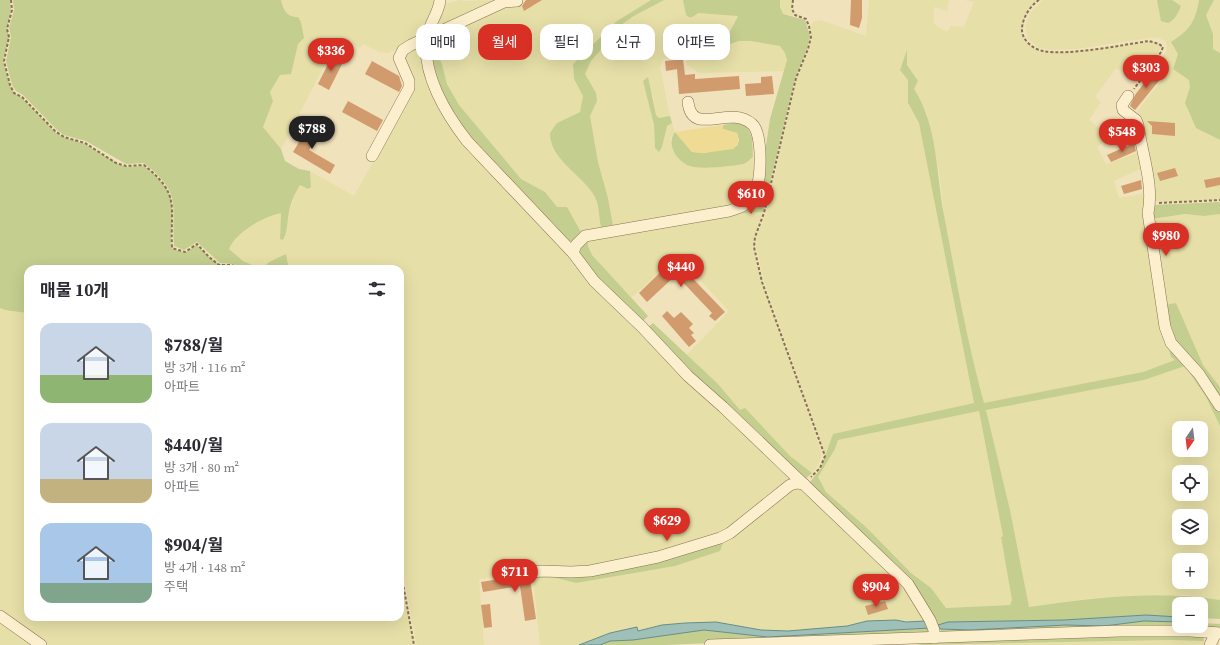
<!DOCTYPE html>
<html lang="ko">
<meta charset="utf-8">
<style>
body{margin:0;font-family:"Source Serif 4","Noto Sans KR",serif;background:#f2f2f3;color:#2b2b33;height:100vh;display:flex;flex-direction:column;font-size:15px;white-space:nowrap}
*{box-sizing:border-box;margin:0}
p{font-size:13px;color:#7c7c81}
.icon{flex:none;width:22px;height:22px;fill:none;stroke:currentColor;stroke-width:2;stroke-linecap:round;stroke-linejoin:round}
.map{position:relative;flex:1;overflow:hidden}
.drawer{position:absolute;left:24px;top:265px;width:380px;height:356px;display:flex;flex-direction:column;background:#fff;border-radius:12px;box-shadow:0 4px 16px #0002}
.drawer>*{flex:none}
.banner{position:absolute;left:416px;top:24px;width:380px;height:36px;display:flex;gap:8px}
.needle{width:26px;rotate:194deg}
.buttons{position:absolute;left:1172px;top:421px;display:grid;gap:8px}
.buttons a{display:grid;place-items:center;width:36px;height:36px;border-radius:8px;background:#fff;box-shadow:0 4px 16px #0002;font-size:20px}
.price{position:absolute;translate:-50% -34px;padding:0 9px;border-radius:14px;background:#d93025;color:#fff;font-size:13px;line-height:26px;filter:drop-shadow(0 1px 2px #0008)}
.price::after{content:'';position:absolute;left:50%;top:24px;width:12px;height:9px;margin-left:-6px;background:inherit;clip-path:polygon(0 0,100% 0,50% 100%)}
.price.on{background:#222;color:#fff}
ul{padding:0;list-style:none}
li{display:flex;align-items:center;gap:12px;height:100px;padding:0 16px}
li span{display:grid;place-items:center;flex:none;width:112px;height:80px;border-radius:12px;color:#555}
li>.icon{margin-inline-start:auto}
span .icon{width:48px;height:48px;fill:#fffc;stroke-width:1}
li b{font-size:17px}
h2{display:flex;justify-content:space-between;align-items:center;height:48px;padding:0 16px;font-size:17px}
.tag{padding:0 14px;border-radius:12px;background:#fff;box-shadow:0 4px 16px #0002;font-size:14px;line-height:36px}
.tag.on{background:#d93025;color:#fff}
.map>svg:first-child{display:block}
</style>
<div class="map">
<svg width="1220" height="645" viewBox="0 0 1220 645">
<rect width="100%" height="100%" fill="#f0e2ba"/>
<g fill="#e6dfa7" fill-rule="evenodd">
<polygon points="281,0 437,0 424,35 395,50 388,53 380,52 363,44 360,48 339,37 281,149 263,127 273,101 270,92 280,75 285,75 295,55 298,44 302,41 301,22 298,18 291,17 287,14"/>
<polygon points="460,0 466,1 514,0 432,30 442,5"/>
<polygon points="528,0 651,0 617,21 573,64 574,79 583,96 582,106 580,112 557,123 560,158 585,183 596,199 601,227 581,232 567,207 557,207 545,192 521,179 459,105 447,84 442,64 431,50 432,42 506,5 518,5"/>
<polygon points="664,0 683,0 686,15 693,17 698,13 738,15 728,35 733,43 739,41 751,41 775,44 780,46 785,53 787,60 784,71 699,73 687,65 685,55 663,59 660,67 670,116 659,119 656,115 653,95 643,81 654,125 655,148 662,147 667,126 672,123 675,132 670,138 673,151 689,166 750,160 753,157 755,183 746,199 731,208 613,225 608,198 598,162 590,116 597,101 585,74 591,61 605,45 612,32 632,17"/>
<polygon points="780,0 792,0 791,8 794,16 783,14 781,12"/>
<polygon points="869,0 949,0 947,11 934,7 934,24 947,32 951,26 964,27 974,2 965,0 1037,0 1027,11 1021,32 1023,38 1028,44 1041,52 1056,53 1086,51 1149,42 1158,44 1161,47 1151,67 1126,74 1116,68 1095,97 1101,102 1089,120 1110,137 1097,147 1106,164 1140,152 1142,168 1114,181 1119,198 1148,193 1175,360 1143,372 984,404 973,364 965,326 944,215 939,171 927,113 914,89 918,81 907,65 907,51 900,70 908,80 908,104 919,123 974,403 833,434 826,456 764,281 756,247 756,237 766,214 797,78 810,49 812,37 811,25 814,21 820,20 866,36"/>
<polygon points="1043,0 1157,0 1161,20 1181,7 1172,0 1199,0 1195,19 1191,27 1172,42 1178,54 1173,68 1189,80 1190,87 1187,97 1187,109 1196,128 1220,140 1220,199 1169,202 1155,201 1154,199 1138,110 1166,75 1156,67 1166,52 1167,45 1165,41 1159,38 1150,38 1076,49 1052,50 1039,48 1028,39 1025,26 1030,13"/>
<polygon points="1214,0 1220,0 1220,53 1213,49 1213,34 1206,15"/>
<polygon points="423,43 465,143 797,482 717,537 590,568 531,570 530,565 502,567 502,576 479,579 484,645 417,645 416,643 400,556 400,269 289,269 286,254 269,262 261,269 243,261 229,249 231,244 245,230 264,218 281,212 280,239 283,240 287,229 290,207 300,185 308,189 311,180 310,171 354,196 412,92 404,56"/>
<polygon points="763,212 754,237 755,258 822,454 817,468 812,473 790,456 740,411 717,383 686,356 729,311 678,256 631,298 592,255 588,246 587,237 731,214"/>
<polygon points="1185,214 1204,216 1220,214 1220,387 1203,365 1176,303 1165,305 1152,219"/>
<polygon points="0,308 10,312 19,311 28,313 28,617 400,617 400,571 414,645 48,645 0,610"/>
<path d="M1185,366L1206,397L1220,426V600L1187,595H1144L1091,598L1029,607L1010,510L986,410L1144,380ZM1179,428H1201V450H1179ZM1179,472H1201V494H1179ZM1179,516H1201V538H1179ZM1179,560H1201V582H1179Z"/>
<polygon points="979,411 1003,536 1001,537 1012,600 1010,605 946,608 931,588 911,573 867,528 826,492 817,477 835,449 838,440"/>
<polygon points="802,486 905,586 925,621 867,621 847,626 788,631 761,630 716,622 685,623 662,625 637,631 636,627 610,633 579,645 540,645 533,578 553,577 576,583 675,566 717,552 724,540 788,489"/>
<polygon points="0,620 35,645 0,645"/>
<polygon points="1171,640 1204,641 1204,645 966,645"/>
</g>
<g fill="#c4ce8e" fill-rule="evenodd">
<path d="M0,0H10L11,10L7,29L9,37L3,61L10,86L14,93L21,97L55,132L63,137L85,144L116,163L125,167L144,166C153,173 163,182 169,193C175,202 170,235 171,248L185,253L196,245C211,256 210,265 231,265L226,269H28V313C17,311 11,313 0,308Z"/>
<path d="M13,0H281C284,10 286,17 298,17L301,22L304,38L298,44L291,74L280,75L270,92L273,101L263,127L281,149L285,161L299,169L310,171L311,187L308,189L300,185C296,192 290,203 289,212C287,222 288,231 283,240L280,239L281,213C264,216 235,233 229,249L243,261L261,269C246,269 234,263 220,263L197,242L184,250L174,246C171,203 183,194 144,163L126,164L86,141L64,135L57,130L23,95L16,91L12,85L6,61L11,37L9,28L14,10Z"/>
<path d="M651,0H664L632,17L612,32L605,45L591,61L585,74L596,93L597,101L590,116L598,162L608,198L613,225L601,227C599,218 599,205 595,197C582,174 550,160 550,133L557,123L580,112L583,96L574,79L573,64L617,21Z"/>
<path d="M683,0H780V7L783,14L805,20L810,36L807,49L795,78L763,212L731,214L736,213L761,179L770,119L787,60L785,53L780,46L751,41H739L727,45L728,35L738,16L698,13C693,17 691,19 686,15Z"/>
<path d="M1157,0H1172L1181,6C1178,13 1175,20 1168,23L1161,21Z"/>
<path d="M1199,0H1214L1206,15L1213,34V49L1220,53V140L1196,128L1185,103L1190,87L1189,80L1173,69L1178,54L1171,42C1191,29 1195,22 1199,0Z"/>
<path d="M431,50L436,53L442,64L447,84L459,105L521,179L545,192L557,207H567L581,232L572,242H569L463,130C447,105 435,79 431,50Z"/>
<path d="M907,50V65L918,81L914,89C938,126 936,174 944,215C956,278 967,342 984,403L1143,372L1175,360L1171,357L1164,331L1220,410V426L1206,397L1185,366L1144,380L986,410L1010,510L1029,607C1094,598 1154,590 1220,600V619L1201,618V604H1179V617L1146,615L1064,620L948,622L938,625L918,590L905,576L811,486L810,482L821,468L833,434L974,403L919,123L908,103V80L900,70ZM979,411L1003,536L1001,537L1012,600L1010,605L946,608L931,588L911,573L867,528L826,492L818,477L835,449L838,440Z"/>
<polygon points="648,77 656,115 659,118 670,116 672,123 667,126 662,147 659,152 655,148 654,125 643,81"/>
<path d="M738,122L747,126L752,138L753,157C750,159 747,163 743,164C732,166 700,170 690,166C676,161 666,144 675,132L692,152L704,153L737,146L739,140L737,133L723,129V125Z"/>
<polygon points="1220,202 1220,214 1204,216 1185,214 1152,219 1154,205"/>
<polygon points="587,237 588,246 592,255 648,316 642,322 592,271 579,253 580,246"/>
<polygon points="286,254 289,269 261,269 269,262"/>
<polygon points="1176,303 1203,365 1220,387 1220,400 1176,343 1165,305"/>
<polygon points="653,323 717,383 740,410 745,408 790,456 812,473 804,480 687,373 647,328"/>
<polygon points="724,540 720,551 675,566 576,583 553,577 533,578 532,574 552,573"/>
<polygon points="1144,621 1179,622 1179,626 1201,626 1201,623 1220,624 1220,629 943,634 940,629 971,630 1066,625 1104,626"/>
<polygon points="930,628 928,633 665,645 600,645 610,641 633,640 704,630 768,637"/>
<polygon points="1172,634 1203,636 1204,641 1171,640 917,645 926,643"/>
</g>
<path fill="#efdb94" d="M723,125V129L737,133C739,140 740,144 733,149L704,153L692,152L675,132Z"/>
<g fill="#9fc0b8" stroke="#668e86">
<polygon points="1146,615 1179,617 1179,622 1144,621 1104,626 1066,625 971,630 940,629 938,625 948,622 1064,620"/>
<polygon points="896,620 906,622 925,621 930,628 768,637 704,630 633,640 610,641 600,645 579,645 610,633 637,627 638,631 662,625 685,623 716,622 761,630 788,631 847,626 867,621"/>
</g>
<g fill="#d19b6d">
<polygon points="526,0 542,0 524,11 522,6"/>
<polygon points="851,0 862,0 862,18 859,28 850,25"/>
<polygon points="333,54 344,60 329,90 318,84"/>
<polygon points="683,59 685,75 695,74 695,79 739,76 740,89 679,94 677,69 666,71 665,61"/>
<polygon points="372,61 399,76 402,86 399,92 365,74"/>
<polygon points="1154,70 1162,77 1135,110 1130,106 1135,95"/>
<polygon points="772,76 774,94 746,96 745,84 761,83 761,77"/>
<polygon points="348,101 383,120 377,131 342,112"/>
<polygon points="1147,121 1175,123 1175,136 1152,134 1152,126"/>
<polygon points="310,124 321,130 309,150 335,165 330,174 293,152"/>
<polygon points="1134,143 1136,151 1111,162 1107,155"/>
<polygon points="1175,168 1178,176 1160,181 1157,173"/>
<polygon points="1220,177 1220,185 1206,188 1204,180"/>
<polygon points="1141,180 1142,189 1124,194 1121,186"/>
<polygon points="674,259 725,312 715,321 709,316 712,313 676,275 647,302 639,293"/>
<polygon points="667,311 674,318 681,312 693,324 689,328 694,333 691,335 696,341 689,347 662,316"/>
<polygon points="506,578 513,581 530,579 536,619 525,621 520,586 483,592 481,582"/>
<polygon points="885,601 888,609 868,615 865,606"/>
<polygon points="490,604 492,627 484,628 481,605"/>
</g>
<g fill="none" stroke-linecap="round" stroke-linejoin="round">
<defs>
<g id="minor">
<path d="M440,0C439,13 429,24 427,37C421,73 446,114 467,141L573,253L594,281L642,327L688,376L723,407L908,584L930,620L934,630V638"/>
<path d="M1128,96L1122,105L1123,110L1136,120L1138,125C1142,154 1154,185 1148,213L1165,327L1171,343L1199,374L1220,406"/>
<polyline points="372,156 409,88 409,81 399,58 403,50 411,45 504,2 517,1"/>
<path d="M573,253L576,245L585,236L729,211C739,208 748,205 754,195C762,183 763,133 752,124C729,104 692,138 688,102"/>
<polyline points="512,574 542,571 571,572 590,571 658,557 720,538 730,533 790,485 797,483 804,484"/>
<polyline points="0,616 41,645"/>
<polyline points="710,645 1120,631 1190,631 1220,633"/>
<polyline points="1210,645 1216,633"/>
</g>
</defs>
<use href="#minor" stroke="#877153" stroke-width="12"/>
<g stroke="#877153" stroke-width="2" stroke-dasharray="3 2" stroke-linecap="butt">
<path d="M11,0L12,10L7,29L9,37L4,61L10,85L14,93L22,97L55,131L64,137L85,143L116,163L126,166L144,165C181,195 170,205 172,248L185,252L197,244L209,257L219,265H231L243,269"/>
<polyline points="793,0 792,9 795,15 806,19 809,26 811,37 808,49 796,78 764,213 755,237 754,247 762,282 825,456 820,468 811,477"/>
<path d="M1039,0C1030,6 1023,17 1022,28C1021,39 1032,49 1043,51C1069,56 1121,45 1149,41L1159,44L1163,47L1161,52L1134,89"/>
<polyline points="1159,203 1220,200"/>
<polyline points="400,567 414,645"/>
</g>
<use href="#minor" stroke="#fbefcd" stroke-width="11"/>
</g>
</svg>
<div class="buttons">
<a><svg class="needle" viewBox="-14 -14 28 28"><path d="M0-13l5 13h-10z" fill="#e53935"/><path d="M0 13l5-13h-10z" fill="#7c7c81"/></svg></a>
<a><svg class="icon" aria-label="locate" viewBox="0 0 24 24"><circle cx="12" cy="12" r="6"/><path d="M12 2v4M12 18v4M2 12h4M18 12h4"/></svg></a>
<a><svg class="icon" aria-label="layers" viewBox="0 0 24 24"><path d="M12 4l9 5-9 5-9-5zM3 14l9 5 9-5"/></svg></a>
<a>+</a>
<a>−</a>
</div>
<b class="price" style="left:331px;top:72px">$336</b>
<b class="price" style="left:1146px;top:89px">$303</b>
<b class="price on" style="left:312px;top:150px">$788</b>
<b class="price" style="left:1122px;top:153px">$548</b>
<b class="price" style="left:751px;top:215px">$610</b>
<b class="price" style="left:1166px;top:257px">$980</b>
<b class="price" style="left:681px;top:288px">$440</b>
<b class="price" style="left:667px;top:542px">$629</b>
<b class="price" style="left:515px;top:593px">$711</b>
<b class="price" style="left:876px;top:608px">$904</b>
<div class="banner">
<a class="tag">매매</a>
<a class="tag on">월세</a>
<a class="tag">필터</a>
<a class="tag">신규</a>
<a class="tag">아파트</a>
</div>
<section class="drawer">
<h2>매물 10개<svg class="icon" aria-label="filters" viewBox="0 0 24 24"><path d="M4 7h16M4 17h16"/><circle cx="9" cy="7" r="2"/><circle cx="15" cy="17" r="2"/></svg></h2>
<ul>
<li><span style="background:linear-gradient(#c9d6e8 65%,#8fb573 0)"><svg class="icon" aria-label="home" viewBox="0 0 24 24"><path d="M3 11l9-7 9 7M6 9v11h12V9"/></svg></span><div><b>$788/월</b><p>방 3개 · 116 m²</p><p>아파트</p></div></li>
<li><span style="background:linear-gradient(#c9d6e8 70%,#c2b280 0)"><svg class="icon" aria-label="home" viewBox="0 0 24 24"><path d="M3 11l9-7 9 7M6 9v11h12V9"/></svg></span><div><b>$440/월</b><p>방 3개 · 80 m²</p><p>아파트</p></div></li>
<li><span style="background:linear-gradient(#a9c7e8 75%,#7fa58c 0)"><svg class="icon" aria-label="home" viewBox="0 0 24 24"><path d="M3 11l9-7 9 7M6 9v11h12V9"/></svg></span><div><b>$904/월</b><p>방 4개 · 148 m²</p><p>주택</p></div></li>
</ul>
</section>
</div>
